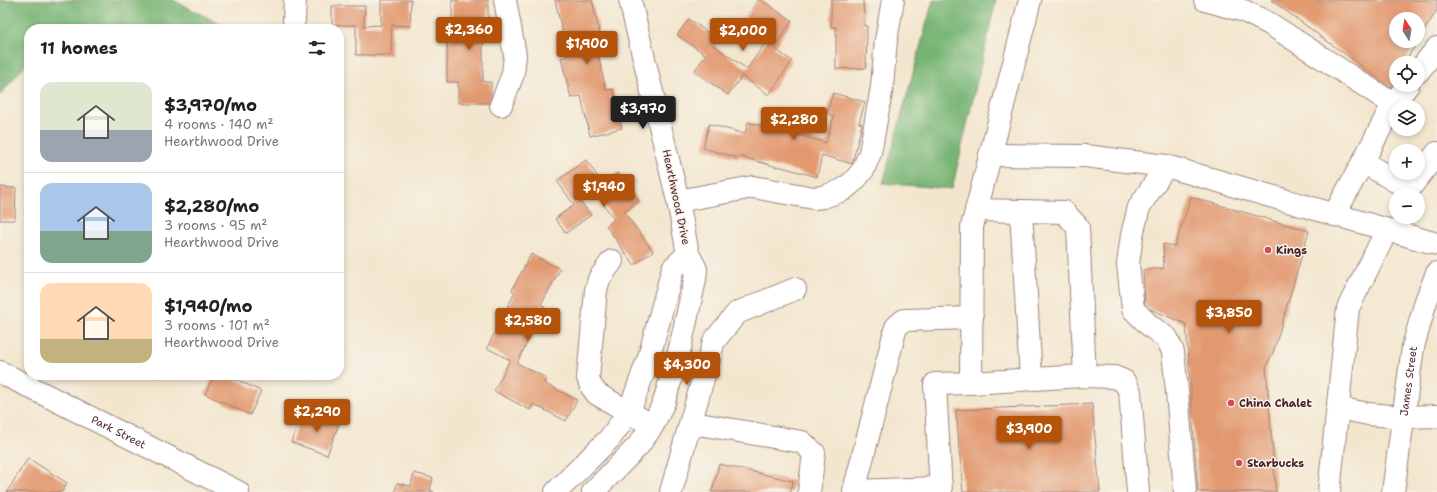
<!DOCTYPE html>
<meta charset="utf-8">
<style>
body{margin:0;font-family:"Shantell Sans",sans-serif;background:#f2f2f2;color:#222;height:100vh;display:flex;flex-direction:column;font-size:15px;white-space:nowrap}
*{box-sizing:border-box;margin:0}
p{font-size:13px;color:#767676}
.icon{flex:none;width:22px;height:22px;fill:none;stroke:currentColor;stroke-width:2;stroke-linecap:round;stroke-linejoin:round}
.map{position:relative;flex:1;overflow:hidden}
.panel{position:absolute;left:24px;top:24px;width:320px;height:356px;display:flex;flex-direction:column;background:#fff;border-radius:16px;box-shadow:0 2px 6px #0003}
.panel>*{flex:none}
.needle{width:26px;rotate:348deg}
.controls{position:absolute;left:1389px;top:12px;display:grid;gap:8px}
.controls a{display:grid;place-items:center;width:36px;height:36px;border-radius:50%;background:#fff;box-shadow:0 2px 6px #0003;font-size:20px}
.price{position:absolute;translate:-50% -34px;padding:0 9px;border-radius:4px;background:#b45309;color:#fff;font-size:13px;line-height:26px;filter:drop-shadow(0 1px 2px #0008)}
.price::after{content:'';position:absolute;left:50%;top:24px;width:12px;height:9px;margin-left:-6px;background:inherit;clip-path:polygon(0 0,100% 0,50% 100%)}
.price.on{background:#222;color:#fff}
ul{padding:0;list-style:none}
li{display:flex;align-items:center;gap:12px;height:100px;padding:0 16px}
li+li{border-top:1px solid #e0e0e0}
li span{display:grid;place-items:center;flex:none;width:112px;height:80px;border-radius:12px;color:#555}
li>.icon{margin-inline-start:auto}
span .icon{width:48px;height:48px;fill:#fffc;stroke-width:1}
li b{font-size:17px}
h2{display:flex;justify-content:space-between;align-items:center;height:48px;padding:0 16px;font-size:17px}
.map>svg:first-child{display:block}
</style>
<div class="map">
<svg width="1437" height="492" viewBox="0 0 1437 492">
<rect width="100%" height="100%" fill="#f7f3e8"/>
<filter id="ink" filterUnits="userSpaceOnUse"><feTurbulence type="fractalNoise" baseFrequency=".025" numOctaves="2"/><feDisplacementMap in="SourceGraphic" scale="8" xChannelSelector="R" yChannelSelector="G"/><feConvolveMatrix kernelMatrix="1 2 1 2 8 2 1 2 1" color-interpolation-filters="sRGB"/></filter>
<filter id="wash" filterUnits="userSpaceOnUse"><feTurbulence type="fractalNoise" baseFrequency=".012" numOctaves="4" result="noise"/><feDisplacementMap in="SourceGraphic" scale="16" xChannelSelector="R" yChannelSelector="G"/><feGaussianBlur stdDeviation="0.9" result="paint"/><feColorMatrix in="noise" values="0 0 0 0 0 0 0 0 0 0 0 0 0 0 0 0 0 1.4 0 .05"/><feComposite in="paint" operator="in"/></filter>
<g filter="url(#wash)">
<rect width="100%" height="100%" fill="#f3e6ce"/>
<g fill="#78b574" stroke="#616a50">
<polygon points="0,0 173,0 230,29 29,29 29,60 0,95"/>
<polygon points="933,0 996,0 952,189 883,183"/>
</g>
<g id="blocks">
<g fill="#e29970">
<polygon points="381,0 411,0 410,26 392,25 391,55 356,55 356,25 332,25 332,6 365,6 364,26 381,25"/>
<polygon points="452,0 488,0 488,40 483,40 483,82 491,82 491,103 458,103 458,82 447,82 447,40 452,40"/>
<polygon points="555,0 592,0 603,48 597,49 606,90 613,89 622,128 590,136 581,96 571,98 561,58 568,56"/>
<polygon points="758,0 761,0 792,21 774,48 792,61 769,95 742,76 728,95 694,71 706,55 677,35 689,19 717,39 713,45 747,69 766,42 741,24"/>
<polygon points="831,0 863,0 864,26 867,26 866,68 836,69 836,27 831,27"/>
<polygon points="1271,0 1437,0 1437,10 1418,41 1418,19 1396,19 1396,41 1418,41 1404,63 1396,63 1396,77 1390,87"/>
<polygon points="833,93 865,102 859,123 862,124 852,164 822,155 817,177 778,166 777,167 739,156 738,158 703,148 709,124 745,134 748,122 788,133 788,132 826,143 834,116 827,113"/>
<polygon points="586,160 603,184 618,173 639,201 624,212 653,251 634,265 606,226 614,219 594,191 580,201 591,215 566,233 555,219 574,205 557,181"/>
<polygon points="0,187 16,188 15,220 0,220"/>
<polygon points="1191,197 1309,231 1274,350 1266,367 1276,492 1198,492 1186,324 1145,307 1143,270 1164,268 1163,244 1175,246"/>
<polygon points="531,254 560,269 541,305 545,307 517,363 546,378 544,383 577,400 566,421 533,404 530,410 494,391 510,360 487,348 515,292 512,290"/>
<polygon points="214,375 226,375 261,391 250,415 205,394"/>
<polygon points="1092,404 1100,492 963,492 956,410"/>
<polygon points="325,410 342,416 327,455 291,442 301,417 319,424"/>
<polygon points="28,458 67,483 62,492 7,492"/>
<polygon points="719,464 793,481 791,492 712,492"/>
<polygon points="414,473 433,478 430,490 434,492 395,492 397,483 411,486"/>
</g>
</g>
</g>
<g filter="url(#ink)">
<use href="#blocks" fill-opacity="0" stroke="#9e827c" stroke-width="1"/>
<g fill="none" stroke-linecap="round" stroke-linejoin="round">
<defs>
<g id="minor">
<polyline points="1205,0 1244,11 1270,24 1393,104"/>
<polyline points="294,20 295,0"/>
<polyline points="1418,72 1437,48"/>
<polyline points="1408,85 1393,104 1363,162 1409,189 1437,153"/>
<polyline points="501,105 513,74 515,55 505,0"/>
<polyline points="990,155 1085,156 1166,166 1437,244"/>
<polyline points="1166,166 1139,207 1132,235 1128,264 1133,309 1150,326 1167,338 1173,352 1177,391 1185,492"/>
<polyline points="678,201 753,187 814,198 823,197 843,190 854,181 863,170 870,153 882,87 886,40 893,0"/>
<polyline points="976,210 1064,212 1078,227 1085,376"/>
<polyline points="1021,211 1031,379"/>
<polyline points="1334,215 1363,162"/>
<polyline points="612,261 599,279 596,290 588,378 591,386 597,394 641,419"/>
<path id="s1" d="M0,372L238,492"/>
<polyline points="971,383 1082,376 1114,377 1124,381 1130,392 1138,492"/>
<polyline points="1338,408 1368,414 1403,417 1437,416"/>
<polyline points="688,431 714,341 737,313 795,289"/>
<polyline points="940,488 854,491 896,327 904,320 972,318"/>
<polyline points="556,492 610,438 629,412 649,357 673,268 688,254"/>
<polyline points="593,492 638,446 653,425 664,402 680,348 695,280 696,269 688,254 678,201 630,0"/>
<polyline points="671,492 688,431 699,424 802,442 814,453 809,492"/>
<polyline points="941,492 935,384 971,383 972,227 1030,0"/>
<polyline points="1329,492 1348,308 1387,230"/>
<path id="s2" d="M1393,492L1413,347L1426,301L1437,273"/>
</g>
</defs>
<use href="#minor" stroke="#9e827c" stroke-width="24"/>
<use href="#minor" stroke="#fff" stroke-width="22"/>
</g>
</g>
<g fill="#d1495b" stroke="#f7f3e8" stroke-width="1.5">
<circle cx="1268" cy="250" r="4"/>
<circle cx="1231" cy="403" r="4"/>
<circle cx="1239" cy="463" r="4"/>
</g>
<g text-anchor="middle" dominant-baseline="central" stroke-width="3" stroke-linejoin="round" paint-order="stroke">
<g font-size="11" fill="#4a1f2b" stroke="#f7f3e8">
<text transform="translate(676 197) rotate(78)">Hearthwood Drive</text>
<text stroke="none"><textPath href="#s2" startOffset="112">James Street</textPath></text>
<text stroke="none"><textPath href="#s1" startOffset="133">Park Street</textPath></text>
</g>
<g font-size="11" font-weight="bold" fill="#4a1f2b" stroke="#f7f3e8" text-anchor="start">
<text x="1276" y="250">Kings</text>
<text x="1239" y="403">China Chalet</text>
<text x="1247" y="463">Starbucks</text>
</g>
</g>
</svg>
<div class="controls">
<a><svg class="needle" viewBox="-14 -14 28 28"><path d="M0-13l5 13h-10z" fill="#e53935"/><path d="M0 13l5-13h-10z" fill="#767676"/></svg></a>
<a><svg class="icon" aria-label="locate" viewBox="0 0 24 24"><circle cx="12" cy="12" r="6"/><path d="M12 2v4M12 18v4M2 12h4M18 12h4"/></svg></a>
<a><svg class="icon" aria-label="layers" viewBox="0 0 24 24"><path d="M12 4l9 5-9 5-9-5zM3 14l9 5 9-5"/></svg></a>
<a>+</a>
<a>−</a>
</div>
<b class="price" style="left:469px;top:51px">$2,360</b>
<b class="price" style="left:743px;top:52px">$2,000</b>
<b class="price" style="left:587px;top:65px">$1,900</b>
<b class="price on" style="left:643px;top:130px">$3,970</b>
<b class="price" style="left:794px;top:141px">$2,280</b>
<b class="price" style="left:604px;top:208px">$1,940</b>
<b class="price" style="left:1229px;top:334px">$3,850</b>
<b class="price" style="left:528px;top:342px">$2,580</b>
<b class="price" style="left:687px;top:386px">$4,300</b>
<b class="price" style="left:317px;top:433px">$2,290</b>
<b class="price" style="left:1029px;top:450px">$3,900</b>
<section class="panel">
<h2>11 homes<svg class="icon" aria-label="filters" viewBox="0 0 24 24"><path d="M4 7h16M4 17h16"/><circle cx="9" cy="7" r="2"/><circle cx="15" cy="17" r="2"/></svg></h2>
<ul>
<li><span style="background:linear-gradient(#dfe7d0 60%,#9aa5b1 0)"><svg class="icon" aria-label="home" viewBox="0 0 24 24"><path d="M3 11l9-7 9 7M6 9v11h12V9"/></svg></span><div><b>$3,970/mo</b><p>4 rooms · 140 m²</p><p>Hearthwood Drive</p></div></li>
<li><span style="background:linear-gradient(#a9c7e8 60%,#7fa58c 0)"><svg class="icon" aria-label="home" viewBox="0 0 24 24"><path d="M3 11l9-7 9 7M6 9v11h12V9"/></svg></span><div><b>$2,280/mo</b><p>3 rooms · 95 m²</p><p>Hearthwood Drive</p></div></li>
<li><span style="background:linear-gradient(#ffd9b3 70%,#c2b280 0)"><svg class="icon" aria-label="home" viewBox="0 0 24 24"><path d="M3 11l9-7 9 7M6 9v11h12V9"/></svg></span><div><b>$1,940/mo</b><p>3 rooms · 101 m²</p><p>Hearthwood Drive</p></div></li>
</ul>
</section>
</div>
